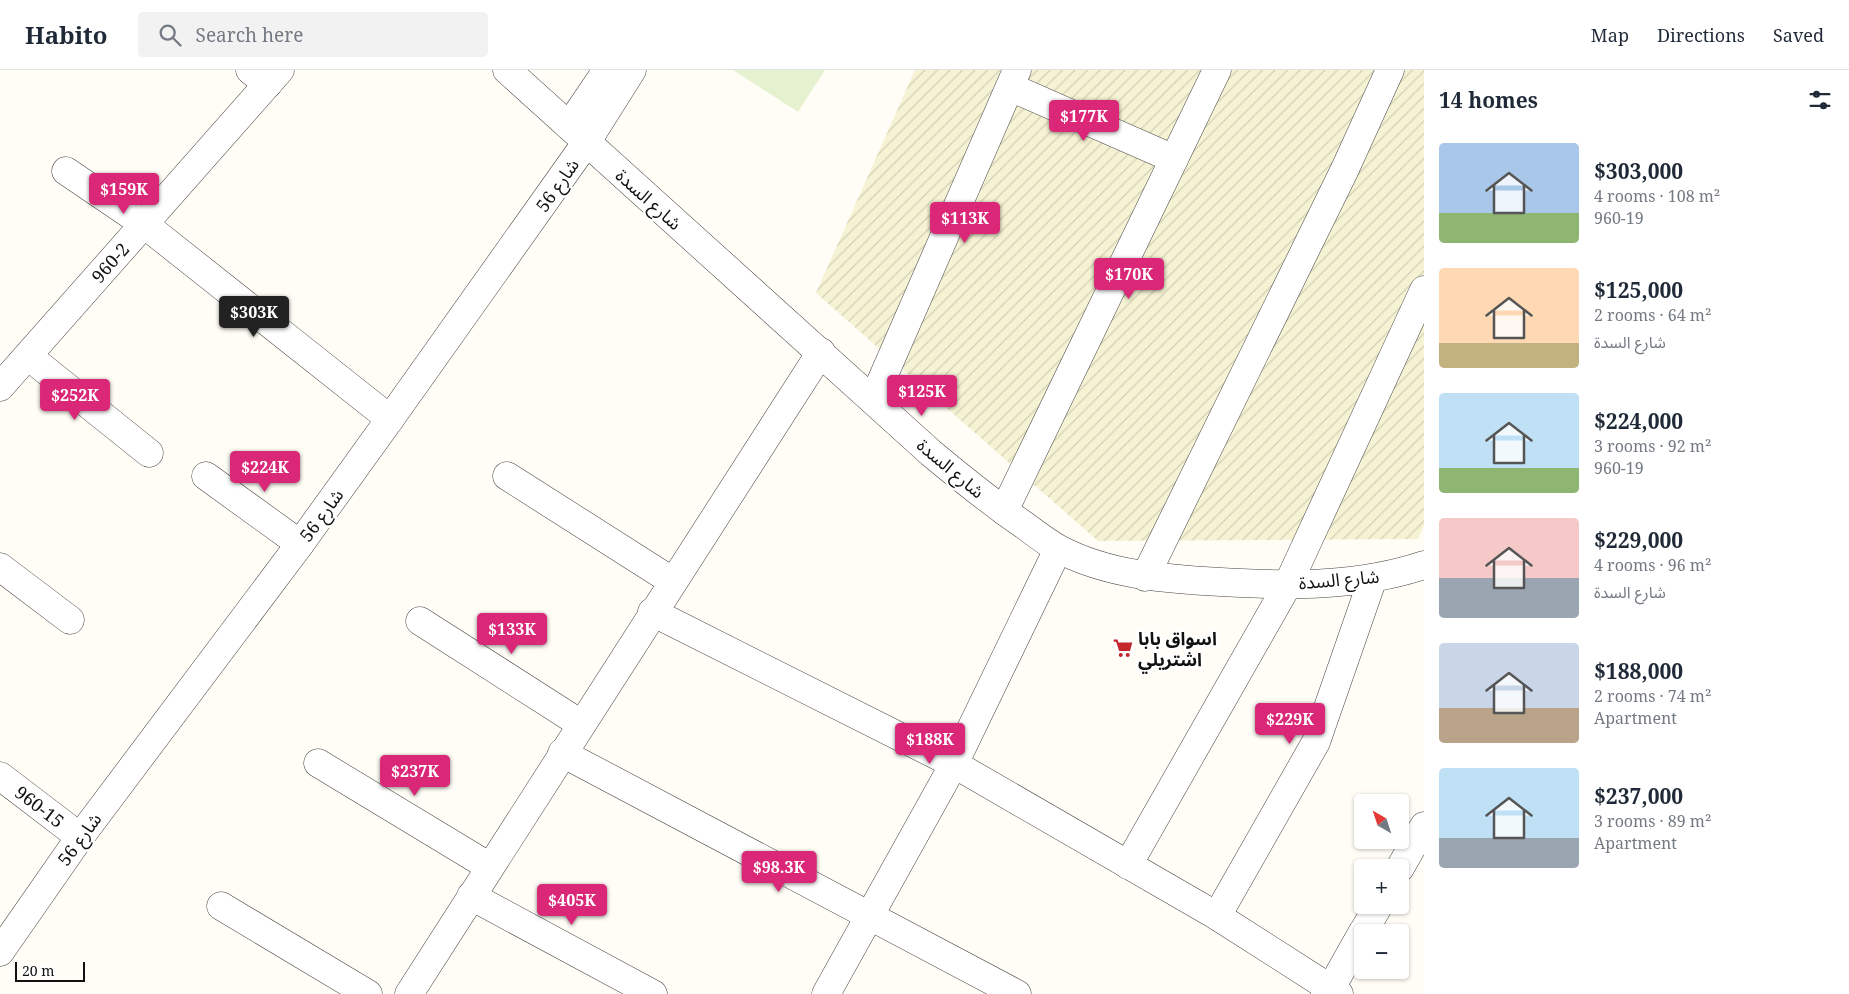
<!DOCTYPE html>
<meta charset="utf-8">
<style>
body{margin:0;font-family:"Noto Serif","Noto Sans Arabic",serif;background:#f2f2f3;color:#1f2937;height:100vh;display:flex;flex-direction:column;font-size:19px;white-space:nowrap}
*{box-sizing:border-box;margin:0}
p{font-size:16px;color:#747a83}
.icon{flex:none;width:28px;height:28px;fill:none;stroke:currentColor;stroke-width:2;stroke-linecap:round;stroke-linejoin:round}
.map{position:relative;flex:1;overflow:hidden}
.details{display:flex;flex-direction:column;background:#fff;width:425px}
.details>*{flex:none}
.needle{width:32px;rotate:321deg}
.tools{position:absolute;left:1354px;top:724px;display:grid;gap:10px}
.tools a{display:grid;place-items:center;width:55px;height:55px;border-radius:5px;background:#fff;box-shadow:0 1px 4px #0004;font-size:25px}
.scale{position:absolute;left:15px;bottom:12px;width:70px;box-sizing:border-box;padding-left:5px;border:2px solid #111;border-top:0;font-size:14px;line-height:18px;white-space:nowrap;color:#111;-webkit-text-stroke:4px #fff;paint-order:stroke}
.price{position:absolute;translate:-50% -42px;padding:0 11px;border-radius:5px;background:#db2777;color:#fff;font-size:16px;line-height:32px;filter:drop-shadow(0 1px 2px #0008)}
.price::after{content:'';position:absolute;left:50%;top:30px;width:15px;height:11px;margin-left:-8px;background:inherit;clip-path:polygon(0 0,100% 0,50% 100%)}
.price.active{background:#222;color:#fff}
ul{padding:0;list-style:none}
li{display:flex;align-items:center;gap:15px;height:125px;padding:0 15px}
li span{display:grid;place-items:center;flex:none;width:140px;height:100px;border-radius:5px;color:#555}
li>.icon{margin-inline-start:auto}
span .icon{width:60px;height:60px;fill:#fffc;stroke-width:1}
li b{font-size:21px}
h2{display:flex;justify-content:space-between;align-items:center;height:60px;padding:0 15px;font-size:21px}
header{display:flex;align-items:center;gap:30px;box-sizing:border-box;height:70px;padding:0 25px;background:#fff;border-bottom:1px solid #e0e1e3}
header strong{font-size:24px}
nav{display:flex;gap:28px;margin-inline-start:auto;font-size:18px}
.search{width:350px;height:45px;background:#f2f2f3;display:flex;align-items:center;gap:12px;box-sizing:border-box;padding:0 18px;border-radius:5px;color:#747a83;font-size:19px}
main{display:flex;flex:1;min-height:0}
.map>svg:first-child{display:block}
</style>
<header>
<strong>Habito</strong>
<div class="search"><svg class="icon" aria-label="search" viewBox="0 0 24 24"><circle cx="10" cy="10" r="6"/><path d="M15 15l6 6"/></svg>Search here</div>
<nav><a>Map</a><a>Directions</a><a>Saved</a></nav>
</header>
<main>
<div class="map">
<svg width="1424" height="924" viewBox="0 0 1424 924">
<defs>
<pattern id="farmland-furrows" width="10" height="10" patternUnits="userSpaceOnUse" patternTransform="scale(1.25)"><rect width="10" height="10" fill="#f6f3d4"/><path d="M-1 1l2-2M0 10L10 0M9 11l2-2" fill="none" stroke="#d2cfb5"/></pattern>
</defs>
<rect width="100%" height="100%" fill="#fffdf5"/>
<polygon fill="url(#farmland-furrows)" points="915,0 1424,0 1424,455 1418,469 1098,471 816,223"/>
<polygon fill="#e6f2cf" points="733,0 825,0 798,42"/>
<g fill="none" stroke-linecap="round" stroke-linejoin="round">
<defs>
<g id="minor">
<polyline points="250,0 268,14"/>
<path d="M507,0L931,383C961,408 992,433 1024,455C1035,463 1046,472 1059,479C1108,505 1166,509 1221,512C1290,516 1358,517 1424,495"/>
<polyline points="1010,17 1174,89"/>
<polyline points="569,56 607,0"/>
<polyline points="66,101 144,154 390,349"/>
<polyline points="28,286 149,383"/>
<path id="s1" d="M0,317L280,0"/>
<polyline points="873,330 1017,0"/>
<polyline points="206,406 300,474"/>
<polyline points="507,406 672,511"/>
<polyline points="1004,441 1217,0"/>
<polyline points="0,497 70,550"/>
<polyline points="1145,507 1345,99 1390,0"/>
<polyline points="652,542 954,694 1217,846 1339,924"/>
<polyline points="420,551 581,654"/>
<polyline points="562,683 1017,924"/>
<polyline points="318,693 490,797"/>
<path id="s2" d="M0,706L80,767"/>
<polyline points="1128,795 1288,514 1424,220"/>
<polyline points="1400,798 1424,756"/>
<polyline points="471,826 653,924"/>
<polyline points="221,836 368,924"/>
<polyline points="1217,846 1316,672 1373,508"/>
<polyline points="1363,862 1379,835"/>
<polyline points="0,882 80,767 300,474 390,349 586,73 632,0"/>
<polyline points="409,924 821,282"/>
<polyline points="826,924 954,694 1058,479"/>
<polyline points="1325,924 1331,918 1362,863"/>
</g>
</defs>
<use href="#minor" stroke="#444" stroke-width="29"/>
<use href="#minor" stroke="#fff" stroke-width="28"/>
</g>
<defs>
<symbol id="supermarket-bare" viewBox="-9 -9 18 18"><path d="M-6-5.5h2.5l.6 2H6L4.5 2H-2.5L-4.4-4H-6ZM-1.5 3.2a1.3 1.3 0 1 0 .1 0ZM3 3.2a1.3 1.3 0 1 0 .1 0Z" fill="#c4262e" stroke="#fff" stroke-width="2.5" paint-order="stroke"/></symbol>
</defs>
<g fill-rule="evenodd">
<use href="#supermarket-bare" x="1109" y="564" width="28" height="28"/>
</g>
<g text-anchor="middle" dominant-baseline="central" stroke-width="5" stroke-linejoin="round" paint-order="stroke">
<g font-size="18" fill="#111" stroke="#fff">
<text transform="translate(557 115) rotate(-55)">شارع 56</text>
<text transform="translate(649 129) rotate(42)">شارع السدة</text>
<text stroke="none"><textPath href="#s1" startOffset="166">960-2</textPath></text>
<text transform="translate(951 398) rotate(40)">شارع السدة</text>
<text transform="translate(321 445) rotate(-54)">شارع 56</text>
<text transform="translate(1339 509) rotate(-5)">شارع السدة</text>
<text stroke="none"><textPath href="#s2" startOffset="50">960-15</textPath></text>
<text transform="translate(79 769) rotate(-54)">شارع 56</text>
</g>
<g font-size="18" font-weight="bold" fill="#111" stroke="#fff" text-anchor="start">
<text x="1138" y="568">اسواق بابا<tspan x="1138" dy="21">اشتريلي</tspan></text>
</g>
</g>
</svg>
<div class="tools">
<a><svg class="needle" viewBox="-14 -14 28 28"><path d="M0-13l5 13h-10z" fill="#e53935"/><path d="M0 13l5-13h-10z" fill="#747a83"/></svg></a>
<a>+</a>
<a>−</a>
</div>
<div class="scale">20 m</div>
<b class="price" style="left:1084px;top:72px">$177K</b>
<b class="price" style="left:124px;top:145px">$159K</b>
<b class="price" style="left:965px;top:174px">$113K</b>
<b class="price" style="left:1129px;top:230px">$170K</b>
<b class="price active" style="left:254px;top:268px">$303K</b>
<b class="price" style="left:922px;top:347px">$125K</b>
<b class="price" style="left:75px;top:351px">$252K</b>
<b class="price" style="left:265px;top:423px">$224K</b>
<b class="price" style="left:512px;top:585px">$133K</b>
<b class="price" style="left:1290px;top:675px">$229K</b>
<b class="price" style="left:930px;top:695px">$188K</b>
<b class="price" style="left:415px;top:727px">$237K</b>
<b class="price" style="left:779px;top:823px">$98.3K</b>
<b class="price" style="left:572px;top:856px">$405K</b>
</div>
<section class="details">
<h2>14 homes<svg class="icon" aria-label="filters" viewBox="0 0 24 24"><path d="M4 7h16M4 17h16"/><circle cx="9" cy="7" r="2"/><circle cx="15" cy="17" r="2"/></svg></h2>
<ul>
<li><span style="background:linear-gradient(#a9c7e8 70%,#8fb573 0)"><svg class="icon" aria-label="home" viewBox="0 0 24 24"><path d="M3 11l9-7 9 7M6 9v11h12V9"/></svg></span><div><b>$303,000</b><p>4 rooms · 108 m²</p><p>960-19</p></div></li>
<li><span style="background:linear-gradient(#ffd9b3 75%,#c2b280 0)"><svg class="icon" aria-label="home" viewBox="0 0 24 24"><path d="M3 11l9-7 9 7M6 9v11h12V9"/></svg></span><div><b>$125,000</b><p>2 rooms · 64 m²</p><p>شارع السدة</p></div></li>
<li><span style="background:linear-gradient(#bfe0f5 75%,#8fb573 0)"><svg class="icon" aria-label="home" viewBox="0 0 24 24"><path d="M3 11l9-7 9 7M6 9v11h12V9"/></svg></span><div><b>$224,000</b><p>3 rooms · 92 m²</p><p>960-19</p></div></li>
<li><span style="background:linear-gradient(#f6c9c9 60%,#9aa5b1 0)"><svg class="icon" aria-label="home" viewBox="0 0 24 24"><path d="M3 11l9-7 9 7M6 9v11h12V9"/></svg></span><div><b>$229,000</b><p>4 rooms · 96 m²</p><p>شارع السدة</p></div></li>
<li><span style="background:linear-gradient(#c9d6e8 65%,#b9a48a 0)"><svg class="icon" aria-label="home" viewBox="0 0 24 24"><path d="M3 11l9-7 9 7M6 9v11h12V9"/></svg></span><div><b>$188,000</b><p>2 rooms · 74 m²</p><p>Apartment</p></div></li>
<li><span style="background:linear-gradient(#bfe0f5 70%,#9aa5b1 0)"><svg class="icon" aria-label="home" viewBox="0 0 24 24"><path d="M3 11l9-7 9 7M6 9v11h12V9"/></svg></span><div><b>$237,000</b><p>3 rooms · 89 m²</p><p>Apartment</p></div></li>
</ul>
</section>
</main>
